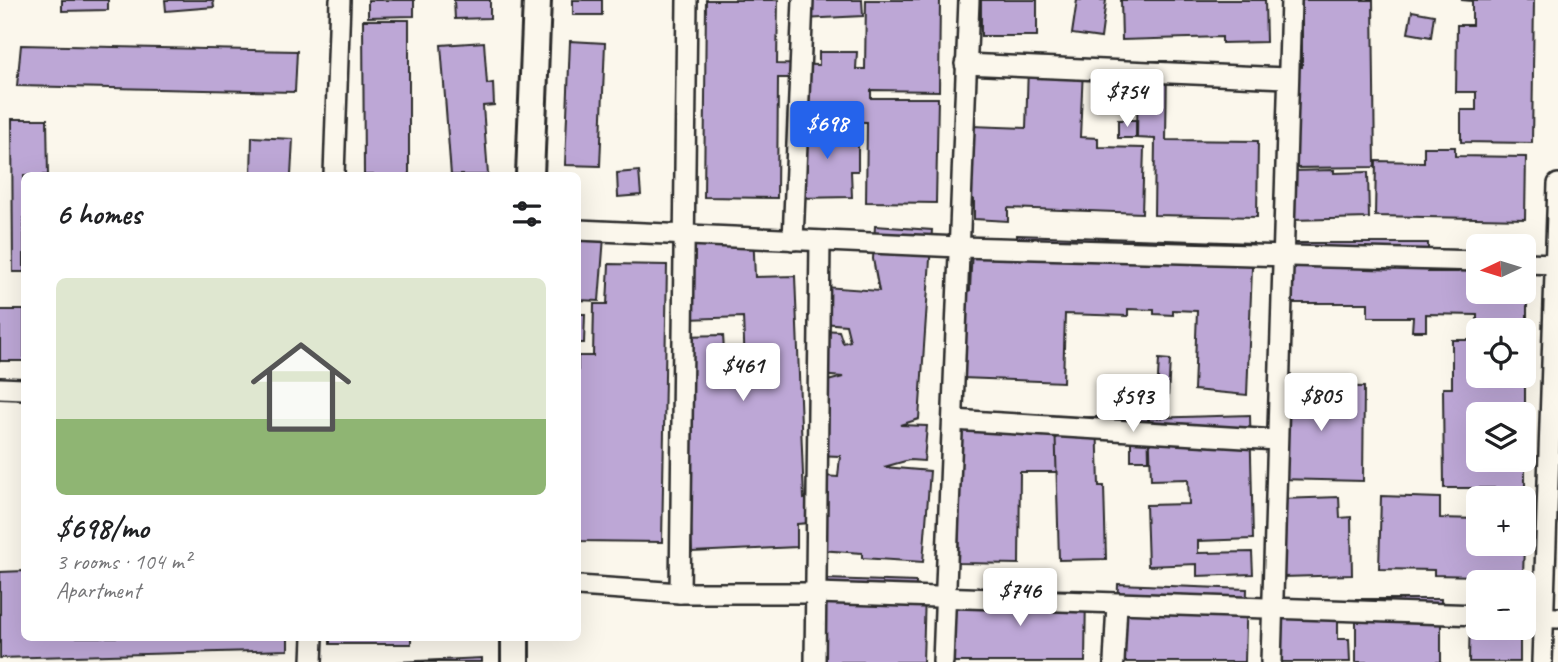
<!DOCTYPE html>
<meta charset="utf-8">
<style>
body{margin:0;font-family:Caveat,sans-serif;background:#f6f6f6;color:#202124;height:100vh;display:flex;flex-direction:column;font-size:26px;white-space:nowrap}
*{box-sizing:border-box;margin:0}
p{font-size:23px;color:#757577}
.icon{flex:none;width:38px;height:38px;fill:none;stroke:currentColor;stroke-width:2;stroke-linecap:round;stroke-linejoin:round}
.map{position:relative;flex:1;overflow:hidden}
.panel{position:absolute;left:21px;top:172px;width:560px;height:469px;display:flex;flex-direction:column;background:#fff;border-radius:10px;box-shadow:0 7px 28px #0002}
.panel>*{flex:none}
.needle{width:46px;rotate:266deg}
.buttons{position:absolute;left:1466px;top:234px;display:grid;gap:14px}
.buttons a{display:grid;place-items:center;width:70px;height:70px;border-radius:10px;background:#fff;box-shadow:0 7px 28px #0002;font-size:35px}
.price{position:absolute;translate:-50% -60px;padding:0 16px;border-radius:7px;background:#fff;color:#222;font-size:23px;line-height:46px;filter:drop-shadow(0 2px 4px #0008)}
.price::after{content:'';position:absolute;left:50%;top:42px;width:21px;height:16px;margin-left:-10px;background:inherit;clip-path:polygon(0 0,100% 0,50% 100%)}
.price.active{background:#2563eb;color:#fff}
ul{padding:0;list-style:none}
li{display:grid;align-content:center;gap:14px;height:371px;padding:0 35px}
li+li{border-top:2px solid #e0e0e0}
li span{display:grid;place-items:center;height:217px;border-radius:10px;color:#555}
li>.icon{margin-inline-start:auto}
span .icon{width:126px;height:126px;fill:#fffc;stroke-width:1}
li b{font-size:30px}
h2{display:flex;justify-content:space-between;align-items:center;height:84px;padding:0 35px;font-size:30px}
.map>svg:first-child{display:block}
</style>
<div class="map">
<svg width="1558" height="662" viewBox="0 0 1558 662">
<rect width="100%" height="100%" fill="#fbf7ec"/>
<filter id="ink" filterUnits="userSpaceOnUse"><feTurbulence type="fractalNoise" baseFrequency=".0143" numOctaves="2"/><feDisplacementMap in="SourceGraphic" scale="14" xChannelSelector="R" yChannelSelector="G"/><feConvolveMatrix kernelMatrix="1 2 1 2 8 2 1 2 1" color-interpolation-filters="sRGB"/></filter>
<g filter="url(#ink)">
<g fill="#bda7d6" stroke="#2b2b2b" stroke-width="2" fill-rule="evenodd">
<polygon points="62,0 108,0 108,10 62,11"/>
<polygon points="165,0 213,0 214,7 166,11"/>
<polygon points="368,0 414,0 414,16 368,17"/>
<polygon points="454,0 490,0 490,18 455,19"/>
<rect x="573" y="0" width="29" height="15"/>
<polygon points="706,0 778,0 777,64 819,65 819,52 857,52 856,69 865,69 866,0 940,0 939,91 871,90 871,98 938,98 936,203 866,202 867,122 797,121 797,78 778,78 777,198 704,197"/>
<polygon points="803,0 862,0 863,16 804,19"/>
<rect x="981" y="0" width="56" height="36"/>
<polygon points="1077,0 1106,0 1101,38 1072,34"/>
<polygon points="1121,0 1265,0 1266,42 1222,43 1222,37 1122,40"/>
<polygon points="1302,0 1373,0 1375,167 1293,168 1292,67 1302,67"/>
<polygon points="1534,0 1532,143 1461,142 1461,110 1476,110 1476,92 1456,92 1457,25 1472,25 1472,1 1461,0"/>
<polygon points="1412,11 1434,15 1431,37 1408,33"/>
<polygon points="363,20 409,20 409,175 364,175"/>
<polygon points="570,41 605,43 600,166 565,165"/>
<polygon points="484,42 487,84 493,83 494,105 483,106 488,175 451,175 441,45"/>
<polygon points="21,45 297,51 295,92 17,86"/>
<polygon points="1138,61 1167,61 1166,140 1258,141 1257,217 1154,215 1155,139 1137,138"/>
<polygon points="1028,67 1083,69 1080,137 1098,138 1098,147 1144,148 1142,213 1008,208 1008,221 974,219 974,200 970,200 972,126 1026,128"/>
<polygon points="12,119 47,119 48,175 24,175 24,272 13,272"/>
<rect x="1118" y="120" width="18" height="18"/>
<polygon points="799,126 858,126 858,171 851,171 852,197 799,198"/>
<polygon points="252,137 293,139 291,175 251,175"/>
<polygon points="1424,147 1455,147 1455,156 1526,157 1525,219 1375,216 1376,161 1424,162"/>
<polygon points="1334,170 1334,173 1368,172 1369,218 1293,220 1292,171"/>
<polygon points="639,171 641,195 618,197 617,173"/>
<polygon points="578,224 605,224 599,301 578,300"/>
<polygon points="875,226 932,230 919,419 900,425 927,426 924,461 909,460 884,467 930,471 923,562 862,558 862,553 819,550 824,476 838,477 840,456 815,455 820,383 843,377 820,375 823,330 839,331 843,343 850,341 846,325 823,323 825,287 879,291 873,259"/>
<polygon points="753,231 755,277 795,276 804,499 808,498 809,523 797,524 797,547 692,552 683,336 723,335 725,366 745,366 743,317 688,319 685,239"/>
<polygon points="1017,235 1253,243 1247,395 1194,390 1197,311 1173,310 1173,315 1154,314 1154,310 1128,309 1128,316 1065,314 1063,382 962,378 965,289 970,290 972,247 1017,249"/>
<polygon points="1292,243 1428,243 1428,272 1458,272 1458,259 1479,259 1479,292 1524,292 1524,259 1527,260 1527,330 1477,330 1477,315 1426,314 1426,331 1412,331 1413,317 1368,317 1368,303 1292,303"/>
<polygon points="609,264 667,265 662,542 578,541 578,356 593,356 594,304 607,304"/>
<rect x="0" y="310" width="24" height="51"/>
<polygon points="578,314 585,314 584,343 578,343"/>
<path d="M1452,340H1479V376H1524L1525,340V488H1444L1443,388H1452ZM1479,415H1524V460H1479Z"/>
<polygon points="1159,359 1170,360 1168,398 1157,398"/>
<polygon points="1279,385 1364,387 1363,481 1277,479"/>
<polygon points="1250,415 1253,539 1198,541 1198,553 1252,552 1253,574 1197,576 1197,564 1148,566 1146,505 1189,504 1188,479 1151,480 1149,418"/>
<polygon points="961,416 1058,427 1057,472 1020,472 1019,564 958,563"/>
<polygon points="1097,417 1099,486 1104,486 1106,559 1059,560 1055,418"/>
<polygon points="1148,417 1149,460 1131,460 1131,431 1107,432 1107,418"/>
<polygon points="1381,496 1440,498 1440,518 1479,519 1479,544 1524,544 1523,577 1434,575 1434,570 1379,569"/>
<polygon points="1339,497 1340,518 1351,517 1352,575 1283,577 1280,499"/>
<polygon points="24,571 24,637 288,637 288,650 0,658 0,572"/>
<polygon points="826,579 916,582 916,591 925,592 923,662 824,662"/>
<polygon points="1118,584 1247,589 1245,662 1115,662"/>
<polygon points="1016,589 1086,590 1085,662 951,662 952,597 1016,599"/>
<rect x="1356" y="599" width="85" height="63"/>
<polygon points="1470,606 1479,606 1479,628 1520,628 1520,662 1469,662"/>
<polygon points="1338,610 1338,639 1349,639 1350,662 1268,662 1278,611"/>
<rect x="330" y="637" width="81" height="7"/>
<polygon points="482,658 482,662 396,662"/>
</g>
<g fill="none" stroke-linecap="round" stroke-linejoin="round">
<defs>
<g id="street">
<polyline points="965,64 1287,78"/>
<polyline points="334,175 340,0"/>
<polyline points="578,230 959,247 1479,261"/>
<polyline points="793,240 803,0"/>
<polyline points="1524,263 1558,264"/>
<polyline points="0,388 24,389"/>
<polyline points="953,420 1277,440"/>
<polyline points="578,586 680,593 817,593 1479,615"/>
<polyline points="680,593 687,0"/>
<polyline points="1524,617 1558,618"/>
<polyline points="312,662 313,637"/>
<polyline points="815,662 820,241"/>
<polyline points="943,662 969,0"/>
<polyline points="1114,662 1117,604"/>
<polyline points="1271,662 1291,0"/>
<polyline points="1542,662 1558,184"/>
</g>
<g id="secondary">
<polyline points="530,175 537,0"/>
<polyline points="515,662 515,637"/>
</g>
</defs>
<use href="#street" stroke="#2b2b2b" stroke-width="24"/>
<use href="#secondary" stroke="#2b2b2b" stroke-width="32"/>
<use href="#street" stroke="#fbf7ec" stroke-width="19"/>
<use href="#secondary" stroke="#fbf7ec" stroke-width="26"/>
</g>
</g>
</svg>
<div class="buttons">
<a><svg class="needle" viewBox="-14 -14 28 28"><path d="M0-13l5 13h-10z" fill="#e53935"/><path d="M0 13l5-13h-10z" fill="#757577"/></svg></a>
<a><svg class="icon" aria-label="locate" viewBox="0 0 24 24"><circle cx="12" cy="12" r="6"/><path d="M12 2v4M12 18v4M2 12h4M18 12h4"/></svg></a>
<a><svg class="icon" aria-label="layers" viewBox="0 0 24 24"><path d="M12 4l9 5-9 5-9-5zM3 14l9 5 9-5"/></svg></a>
<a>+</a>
<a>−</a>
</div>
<b class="price" style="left:1127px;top:129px">$754</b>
<b class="price active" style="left:827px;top:161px">$698</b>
<b class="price" style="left:743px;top:403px">$461</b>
<b class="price" style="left:1321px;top:433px">$805</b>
<b class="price" style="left:1133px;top:434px">$593</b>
<b class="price" style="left:1020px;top:628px">$746</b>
<section class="panel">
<h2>6 homes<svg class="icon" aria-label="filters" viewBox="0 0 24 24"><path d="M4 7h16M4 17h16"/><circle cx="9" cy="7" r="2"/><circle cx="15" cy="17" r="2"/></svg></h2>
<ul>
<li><span style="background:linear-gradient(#dfe7d0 65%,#8fb573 0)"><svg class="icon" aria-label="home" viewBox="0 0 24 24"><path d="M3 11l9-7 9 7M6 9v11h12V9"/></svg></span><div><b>$698/mo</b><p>3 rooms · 104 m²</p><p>Apartment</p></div></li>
</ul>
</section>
</div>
